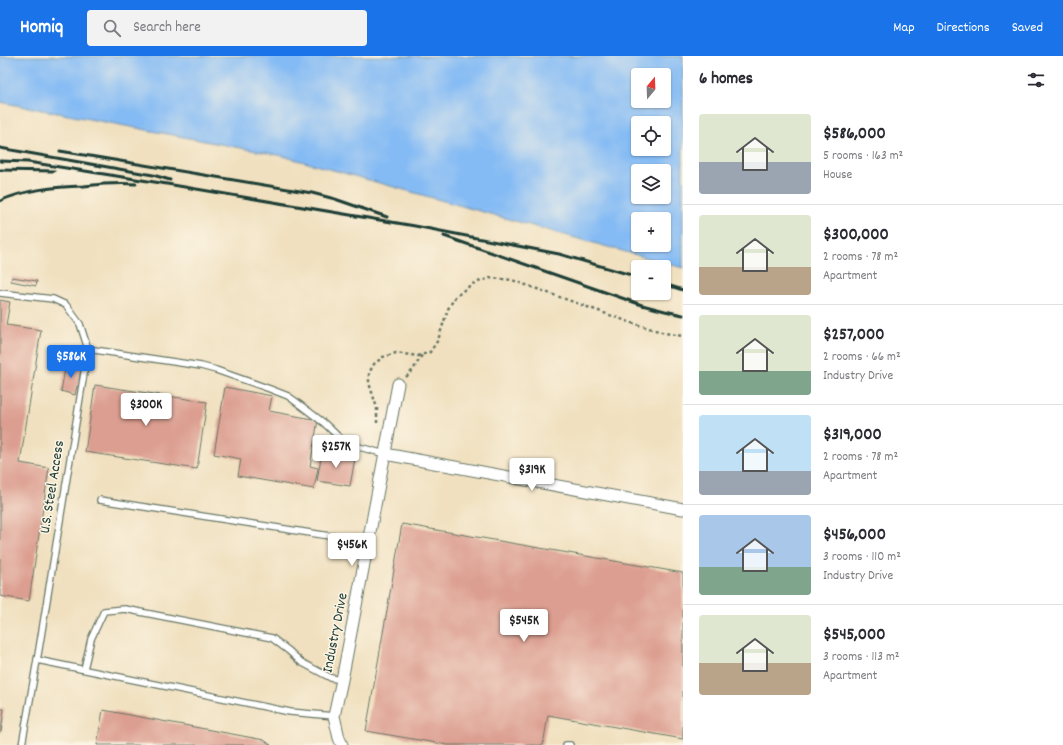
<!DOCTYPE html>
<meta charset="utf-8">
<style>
body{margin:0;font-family:Dekko,sans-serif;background:#f2f2f3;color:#2b2b33;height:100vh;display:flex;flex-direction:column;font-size:15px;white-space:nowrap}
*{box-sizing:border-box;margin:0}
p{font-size:13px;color:#7c7c81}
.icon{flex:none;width:22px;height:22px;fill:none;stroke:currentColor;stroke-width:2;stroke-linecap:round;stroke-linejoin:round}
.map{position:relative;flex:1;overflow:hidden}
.side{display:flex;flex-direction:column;background:#fff;width:380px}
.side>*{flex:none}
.needle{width:26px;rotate:19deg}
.controls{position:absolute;left:631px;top:12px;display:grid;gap:8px}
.controls a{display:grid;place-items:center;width:40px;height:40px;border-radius:4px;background:#fff;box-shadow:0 1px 3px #0004;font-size:20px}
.price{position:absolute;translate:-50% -34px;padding:0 9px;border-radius:4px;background:#fff;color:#222;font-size:13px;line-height:26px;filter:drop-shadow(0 1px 2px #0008)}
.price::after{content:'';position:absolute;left:50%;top:24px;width:12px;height:9px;margin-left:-6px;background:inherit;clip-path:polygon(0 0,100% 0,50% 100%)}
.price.active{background:#1a73e8;color:#fff}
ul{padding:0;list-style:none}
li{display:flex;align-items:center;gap:12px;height:100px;padding:0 16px}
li+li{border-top:1px solid #e1e1e2}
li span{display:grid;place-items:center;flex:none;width:112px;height:80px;border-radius:4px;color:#555}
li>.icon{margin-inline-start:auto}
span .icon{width:48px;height:48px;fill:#fffc;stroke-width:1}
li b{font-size:17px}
h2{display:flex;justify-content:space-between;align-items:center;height:48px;padding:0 16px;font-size:17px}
header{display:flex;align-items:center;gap:24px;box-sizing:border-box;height:56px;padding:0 20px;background:#1a73e8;color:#fff}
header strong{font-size:19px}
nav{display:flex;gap:22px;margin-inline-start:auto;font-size:14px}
.search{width:280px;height:36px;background:#f2f2f3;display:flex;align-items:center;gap:10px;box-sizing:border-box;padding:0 14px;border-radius:4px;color:#7c7c81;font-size:15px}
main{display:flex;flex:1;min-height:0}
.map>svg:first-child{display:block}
</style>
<header>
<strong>Homiq</strong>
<div class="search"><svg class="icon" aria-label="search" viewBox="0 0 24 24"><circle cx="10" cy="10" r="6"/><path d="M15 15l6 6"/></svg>Search here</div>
<nav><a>Map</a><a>Directions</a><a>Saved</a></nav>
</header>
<main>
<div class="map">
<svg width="683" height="689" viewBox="0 0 683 689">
<rect width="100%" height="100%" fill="#fcf5e5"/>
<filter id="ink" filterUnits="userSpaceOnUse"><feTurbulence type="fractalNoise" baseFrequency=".025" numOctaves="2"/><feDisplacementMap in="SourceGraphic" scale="8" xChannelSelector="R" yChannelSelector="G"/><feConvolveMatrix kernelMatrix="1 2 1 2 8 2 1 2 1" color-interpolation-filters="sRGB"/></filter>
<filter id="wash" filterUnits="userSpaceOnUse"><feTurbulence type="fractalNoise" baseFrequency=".012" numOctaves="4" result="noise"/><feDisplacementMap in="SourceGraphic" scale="16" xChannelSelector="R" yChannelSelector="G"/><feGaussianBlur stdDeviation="0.9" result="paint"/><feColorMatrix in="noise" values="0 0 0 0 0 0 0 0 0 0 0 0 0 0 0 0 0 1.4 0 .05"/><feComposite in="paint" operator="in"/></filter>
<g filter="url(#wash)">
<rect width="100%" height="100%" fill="#f0e0bf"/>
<path fill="#85bbf4" stroke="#527c94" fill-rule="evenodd" d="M0,0H683V212L283,100L0,46ZM638,19H664V45H638ZM638,67H664V93H638ZM638,115H664V141H638ZM638,163H664V189H638Z"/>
<g id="blocks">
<g fill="#dc9e90">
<polygon points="12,221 37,225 36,230 11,225"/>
<polygon points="0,244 10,246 6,269 41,274 20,407 49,412 29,545 0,540"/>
<polygon points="66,308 81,312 79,324 81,324 80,331 77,330 75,339 61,335"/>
<polygon points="95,329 207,346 197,413 85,396"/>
<polygon points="225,331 272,340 269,355 318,364 310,410 318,412 314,433 238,420 241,403 214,398"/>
<polygon points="322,396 355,402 350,430 317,425"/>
<polygon points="402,468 683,517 683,683 548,659 543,689 448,689 366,675"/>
<polygon points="0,653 4,653 1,676 0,676"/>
<polygon points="103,654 264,684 271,689 97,689"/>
</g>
</g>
</g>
<g filter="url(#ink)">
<use href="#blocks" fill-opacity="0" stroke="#687665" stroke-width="1"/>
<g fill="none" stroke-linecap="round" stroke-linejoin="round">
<defs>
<g id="service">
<polyline points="0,237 53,243 66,249 80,268 88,293 39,593 22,689"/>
<polyline points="88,293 201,310 216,314 270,333 288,340 295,345 324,367 343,385 348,388 385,398"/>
<polyline points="100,444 368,486"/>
<polyline points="37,604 290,656 334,660"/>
<polyline points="84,613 91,583 104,555 125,553 272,582 289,595 301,606 331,622 342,624"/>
<polyline points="566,689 570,689"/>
</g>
<g id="minor">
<polyline points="385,398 683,453"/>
<polyline points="342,689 339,682 334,660 342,624 398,328"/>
</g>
</defs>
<use href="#service" stroke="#687665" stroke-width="8"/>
<use href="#minor" stroke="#687665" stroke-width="13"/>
<g stroke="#687665" stroke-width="2.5" stroke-dasharray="3 3" stroke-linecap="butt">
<polyline points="406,321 413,314 422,299"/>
<polyline points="377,367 377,352 369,327 369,317 374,308 383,301 396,297 418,300 430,296 438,284 448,253 455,241 472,228 490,222 512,224 632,267 665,277 683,280"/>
</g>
<use href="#service" stroke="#fff" stroke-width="5.5"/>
<use href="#minor" stroke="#fff" stroke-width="11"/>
<g stroke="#1f3d34" stroke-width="3">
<polyline points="0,92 153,119 170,124"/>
<polyline points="60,95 312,137 335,143 387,161"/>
<polyline points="0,105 28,106 167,128 415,170 559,198 638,221"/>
<polyline points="0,114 54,115"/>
<path d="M0,145C26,133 56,131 84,130C101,128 118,127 136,128"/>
<polyline points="444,180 642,249 665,255 683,259"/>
<polyline points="664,228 683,234"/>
</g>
</g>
</g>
<g text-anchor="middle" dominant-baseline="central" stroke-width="3" stroke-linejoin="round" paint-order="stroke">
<g font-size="15" fill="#1f3d34" stroke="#fcf5e5">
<text transform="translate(53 431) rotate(-81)">U.S. Steel Access</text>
<text transform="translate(336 577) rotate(-79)">Industry Drive</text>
</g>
</g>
</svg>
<div class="controls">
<a><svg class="needle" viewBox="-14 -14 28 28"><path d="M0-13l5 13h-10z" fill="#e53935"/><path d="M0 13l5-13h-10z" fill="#7c7c81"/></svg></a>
<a><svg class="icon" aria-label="locate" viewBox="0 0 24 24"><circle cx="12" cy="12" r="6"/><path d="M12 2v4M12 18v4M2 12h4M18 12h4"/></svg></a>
<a><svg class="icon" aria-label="layers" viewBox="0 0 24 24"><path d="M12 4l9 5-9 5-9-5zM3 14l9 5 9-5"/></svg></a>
<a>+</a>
<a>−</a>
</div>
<b class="price active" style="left:71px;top:323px">$586K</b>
<b class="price" style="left:146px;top:371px">$300K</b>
<b class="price" style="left:336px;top:413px">$257K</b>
<b class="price" style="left:532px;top:436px">$319K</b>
<b class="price" style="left:352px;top:511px">$456K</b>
<b class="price" style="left:524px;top:587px">$545K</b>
</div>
<section class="side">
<h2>6 homes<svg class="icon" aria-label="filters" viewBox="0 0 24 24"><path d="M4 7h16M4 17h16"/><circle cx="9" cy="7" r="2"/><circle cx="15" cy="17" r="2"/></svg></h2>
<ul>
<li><span style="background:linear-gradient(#dfe7d0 60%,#9aa5b1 0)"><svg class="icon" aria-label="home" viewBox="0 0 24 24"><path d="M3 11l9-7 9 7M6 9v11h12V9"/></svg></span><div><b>$586,000</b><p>5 rooms · 163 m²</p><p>House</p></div></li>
<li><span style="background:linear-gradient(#dfe7d0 65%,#b9a48a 0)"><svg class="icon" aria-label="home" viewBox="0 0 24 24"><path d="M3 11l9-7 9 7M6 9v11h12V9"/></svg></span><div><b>$300,000</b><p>2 rooms · 78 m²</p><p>Apartment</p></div></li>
<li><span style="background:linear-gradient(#dfe7d0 70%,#7fa58c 0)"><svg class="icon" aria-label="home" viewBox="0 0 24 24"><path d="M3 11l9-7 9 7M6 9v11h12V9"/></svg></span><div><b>$257,000</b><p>2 rooms · 66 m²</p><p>Industry Drive</p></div></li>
<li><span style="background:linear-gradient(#bfe0f5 70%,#9aa5b1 0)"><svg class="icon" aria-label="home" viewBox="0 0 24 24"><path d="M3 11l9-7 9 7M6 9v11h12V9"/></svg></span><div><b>$319,000</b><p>2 rooms · 78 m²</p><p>Apartment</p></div></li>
<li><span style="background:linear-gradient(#a9c7e8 65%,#7fa58c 0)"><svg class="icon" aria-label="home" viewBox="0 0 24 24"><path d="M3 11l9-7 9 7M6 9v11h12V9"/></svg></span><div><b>$456,000</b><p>3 rooms · 110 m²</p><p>Industry Drive</p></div></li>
<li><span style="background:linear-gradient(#dfe7d0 60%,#b9a48a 0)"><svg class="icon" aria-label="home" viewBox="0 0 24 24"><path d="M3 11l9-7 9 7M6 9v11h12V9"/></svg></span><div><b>$545,000</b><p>3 rooms · 113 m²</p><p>Apartment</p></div></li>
</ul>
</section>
</main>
